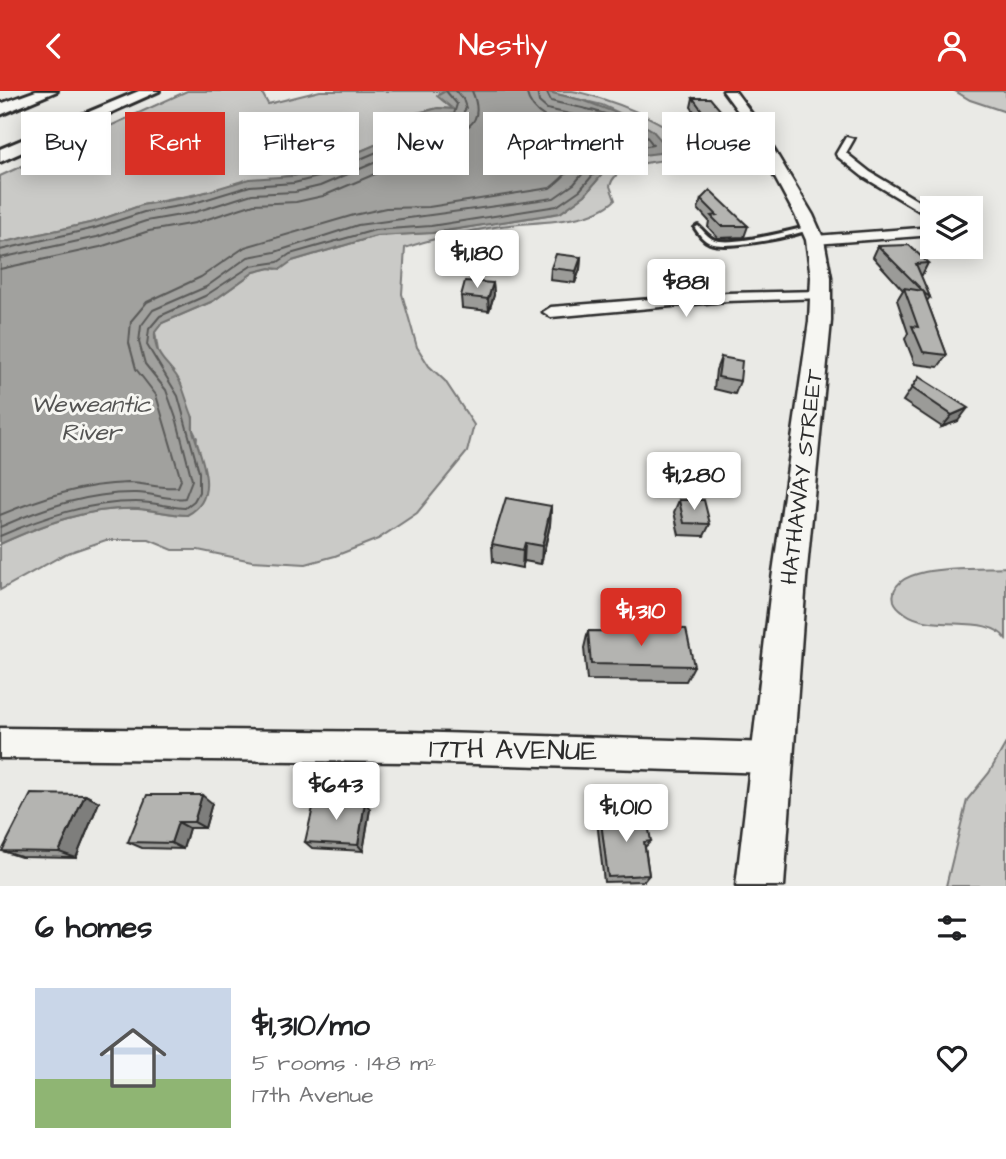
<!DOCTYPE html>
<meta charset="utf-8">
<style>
body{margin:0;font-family:"Architects Daughter",sans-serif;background:#f2f2f2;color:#202124;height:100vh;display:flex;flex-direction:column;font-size:26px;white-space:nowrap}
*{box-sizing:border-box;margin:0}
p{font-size:23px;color:#757577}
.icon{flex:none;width:38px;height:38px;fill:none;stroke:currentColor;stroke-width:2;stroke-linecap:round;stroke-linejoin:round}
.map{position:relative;height:795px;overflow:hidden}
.sheet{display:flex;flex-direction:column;background:#fff;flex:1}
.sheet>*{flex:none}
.hud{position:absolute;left:21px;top:21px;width:964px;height:63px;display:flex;gap:14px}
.controls{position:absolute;left:920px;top:105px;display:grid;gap:14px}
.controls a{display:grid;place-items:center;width:63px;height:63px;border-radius:0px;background:#fff;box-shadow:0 4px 18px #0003;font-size:35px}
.price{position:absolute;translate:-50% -60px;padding:0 16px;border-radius:7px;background:#fff;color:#222;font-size:23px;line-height:46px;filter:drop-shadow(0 2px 4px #0008)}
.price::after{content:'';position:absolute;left:50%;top:42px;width:21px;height:16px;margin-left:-10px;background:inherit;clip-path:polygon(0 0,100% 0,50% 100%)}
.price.selected{background:#d93025;color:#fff}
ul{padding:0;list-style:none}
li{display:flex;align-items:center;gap:21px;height:175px;padding:0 35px}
li span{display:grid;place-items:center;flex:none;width:196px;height:140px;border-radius:0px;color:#555}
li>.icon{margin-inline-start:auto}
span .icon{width:84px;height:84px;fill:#fffc;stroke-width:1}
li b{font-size:30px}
h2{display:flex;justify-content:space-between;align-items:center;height:84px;padding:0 35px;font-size:30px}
.chip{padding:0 24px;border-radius:0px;background:#fff;box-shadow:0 4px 18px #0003;font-size:24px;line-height:63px}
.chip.selected{background:#d93025;color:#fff}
header{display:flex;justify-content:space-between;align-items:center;height:91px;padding:0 35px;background:#d93025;color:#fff;font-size:32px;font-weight:600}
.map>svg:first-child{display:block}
</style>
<header><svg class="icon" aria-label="back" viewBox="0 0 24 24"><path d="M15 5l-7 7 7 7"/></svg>Nestly<svg class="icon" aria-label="person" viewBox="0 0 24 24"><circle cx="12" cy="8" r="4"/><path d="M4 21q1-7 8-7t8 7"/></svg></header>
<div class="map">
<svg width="1006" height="795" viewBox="0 0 1006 795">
<rect width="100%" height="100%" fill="#eaeae6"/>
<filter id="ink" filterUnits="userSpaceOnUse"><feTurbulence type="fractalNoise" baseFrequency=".0143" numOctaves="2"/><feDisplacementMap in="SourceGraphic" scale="14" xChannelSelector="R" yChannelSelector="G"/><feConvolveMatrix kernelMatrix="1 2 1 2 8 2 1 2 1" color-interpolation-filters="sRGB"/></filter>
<g filter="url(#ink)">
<g fill="#cacac7" stroke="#7a7a79" stroke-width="2">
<polygon points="187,0 261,0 268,13 320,0 446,0 439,3 454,18 438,17 394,27 405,30 394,46 316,79 142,114 94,131 0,152 0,85"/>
<path d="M544,0C553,0 563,0 572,0C598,4 683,33 688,60C668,76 618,65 610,95L615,109C589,134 534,130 501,135C469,140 436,146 405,157L402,203L417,256L429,275L445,290L474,334L467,361L417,422L378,448L335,465L306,473L252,470L198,459H173L149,449H106L65,463L0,499V453C44,433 88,416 138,418C154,419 170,424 187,424L197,347L193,339V326L185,313L181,293L159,266L155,241L162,232L213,210L254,181L270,177L276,178L292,170L376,145L432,142L560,122L585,104L609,75L645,63L626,25L602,14Z"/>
<polygon points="955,0 1006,0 1006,21 970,9"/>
<path d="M1006,476V548C989,522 932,542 905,522C901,519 896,516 894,510C885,470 983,478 1006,476Z"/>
<polygon points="1006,652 1006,795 946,795 967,709 989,682"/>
</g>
<path fill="#a1a19e" stroke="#727270" stroke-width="2" d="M446,0H544L585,10L635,29L652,39L667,56L659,62L635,65L609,75L585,104L560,122L432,142L376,145L292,170L281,178L270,177L254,181L213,210L162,232L155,241C153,269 172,272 181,293C185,303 188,314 192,324C194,329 192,335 193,340C201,366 221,407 187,424C171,424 155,419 138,418C88,416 44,433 0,453V152L94,131L142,114L189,106L249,88L294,85L316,79L394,46L404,30L393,27L396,24H412L438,17L453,18L437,5Z"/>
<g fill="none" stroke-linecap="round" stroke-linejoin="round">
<g stroke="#5a5a59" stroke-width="2">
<polyline points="0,159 95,137 144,121 191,113 250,95 294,92 318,86 398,52 412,31 454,23 457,13 446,0"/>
<polyline points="0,167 97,146 146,130 192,122 252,103 295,101 320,95 402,60 419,38 459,30 466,17 463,8 456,0"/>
<path d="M0,178L100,156L149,140L195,132L254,113L296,111L323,105L408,69L426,47C453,42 490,41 472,0"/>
<path d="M0,424C41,407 83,393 128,392C145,392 161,398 178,396L181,389L156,304L136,278L129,252L131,230L147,211L201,186L245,156L354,124L386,117L429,116L550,97C570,83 582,60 604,49L605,45C576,31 535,38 526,0"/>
<path d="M0,436C43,417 89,401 137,402C153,402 168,410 185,407L192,389L177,330L166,299L145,273L139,251L141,235L153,219L206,196L248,166L275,161L358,134L554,107L574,93L600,62L630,49L628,44L597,29L547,18L539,11L537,0"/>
<path d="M0,445C44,426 88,411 136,411C153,411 169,416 185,417L194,410L199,401V381L178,305L147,254L149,238L160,225L205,205L251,175L278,171L290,163L375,139L431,135L557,115L580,99L605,70L632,58L653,54C633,22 585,19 551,10L546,0"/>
</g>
<defs>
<path id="lane" d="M698,135C703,139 708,147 715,149C733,155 790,140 810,135L813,137C796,145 728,159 710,152C703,149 699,143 695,137Z"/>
<g id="street">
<polygon points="846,46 854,48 846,62 870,81 933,119 933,128 862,85 837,65 836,63"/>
<polygon points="933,136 933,144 815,153 809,149 815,145"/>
<polygon points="820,200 825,201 827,204 825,207 727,210 551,226 543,221 551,216 727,202"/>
<polygon points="0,637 408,641 773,652 784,656 788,667 784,678 773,682 408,671 0,667"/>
</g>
<polygon id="secondary" points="723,0 735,0 755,27 813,124 824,149 831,186 831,230 806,488 784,795 736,795 772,488 809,230 811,186 806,149 795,124 743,27"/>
<g id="highway">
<polygon points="36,0 57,0 0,24 0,13"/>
<polygon points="139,0 159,0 0,71 0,58"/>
</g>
</defs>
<use href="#lane" stroke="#2b2b2b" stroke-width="6"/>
<use href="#street" stroke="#2b2b2b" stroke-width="5"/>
<use href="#secondary" stroke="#2b2b2b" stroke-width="5"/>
<use href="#highway" stroke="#2b2b2b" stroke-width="6"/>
<use href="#lane" fill="#f6f6f2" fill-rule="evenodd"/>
<use href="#street" fill="#f6f6f2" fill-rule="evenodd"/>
<use href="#secondary" fill="#f6f6f2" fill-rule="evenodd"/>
<use href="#highway" fill="#f6f6f2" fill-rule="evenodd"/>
</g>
<g fill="#9b9b98" stroke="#2b2b2b" stroke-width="2">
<polygon points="693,7 732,33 730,42 712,45 691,16"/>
<polygon points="701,108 748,135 744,146 718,147 708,136 709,130 698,118"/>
<polygon points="878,155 928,172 922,184 920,184 930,206 927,210 947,264 938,276 915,273 905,248 908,242 897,209 903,199 873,166"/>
<polygon points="581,166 580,178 575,192 550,189 551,177"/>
<polygon points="493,192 494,204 489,220 462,217 461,205"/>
<polygon points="721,266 740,290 735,303 714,298 716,279"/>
<polygon points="919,286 958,330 942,336 903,310"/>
<polygon points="679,409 710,433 704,445 679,444 674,421"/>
<polygon points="551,415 550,434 541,473 524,470 522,477 493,471 492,453"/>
<polygon points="650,537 694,575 686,590 587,589 584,557 588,540 649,541"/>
<polygon points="85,704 99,711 76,767 21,766 2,760"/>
<polygon points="212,712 205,737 189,737 183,758 142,757 128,751"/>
<polygon points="370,718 363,760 312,757 305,751"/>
<polygon points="600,723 651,750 645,756 649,784 644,790 604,791 597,730"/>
</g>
<g fill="#7e7e7c" stroke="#2b2b2b" stroke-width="2">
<polygon points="732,33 730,42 712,45 714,36"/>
<polygon points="581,166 580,178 575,192 576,180"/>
<polygon points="493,192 494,204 489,220 488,208"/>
<polygon points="968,317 958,330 942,336 952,324"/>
<polygon points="551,415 550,434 541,473 542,455"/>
<polygon points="525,452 524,470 522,477 523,459"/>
<polygon points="85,704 99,711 76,767 59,761"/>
<polygon points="202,704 212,712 205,737 194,731"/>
<polygon points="365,711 370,718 363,760 358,754"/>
<polygon points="178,731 189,737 183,758 171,752"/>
</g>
<g fill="#b4b4b1" stroke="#2b2b2b" stroke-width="2">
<polygon points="693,7 710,7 732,33 714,36"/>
<polygon points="710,99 748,135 721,135 711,125 717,124 701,108"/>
<polygon points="909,154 928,172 916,173 930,206 924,202 947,264 923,261 912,235 918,236 904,197 923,200 878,155"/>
<polygon points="556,163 581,166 576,180 551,177"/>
<polygon points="465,190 493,192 488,208 461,205"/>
<polygon points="721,266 742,270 740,290 718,286"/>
<polygon points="919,286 968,317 952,324 912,297"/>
<polygon points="506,407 551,415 542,455 525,452 523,459 492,453"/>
<polygon points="679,409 704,409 710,433 684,432"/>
<polygon points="650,537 686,538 694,575 591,573 588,540 651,541"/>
<polygon points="31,703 85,704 59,761 2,760"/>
<polygon points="147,704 202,704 194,731 178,731 171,752 128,751"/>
<polygon points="315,708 365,711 358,754 305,751"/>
<polygon points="646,722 651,750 644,751 649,784 608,786 600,723"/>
</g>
</g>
<g text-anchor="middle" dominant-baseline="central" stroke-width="6" stroke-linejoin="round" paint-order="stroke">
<g font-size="23" fill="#2b2b2b" stroke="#f6f6f2">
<text transform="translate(802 386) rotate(-83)">HATHAWAY STREET</text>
</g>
<g font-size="24" font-style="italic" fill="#545453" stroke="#f6f6f2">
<text x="91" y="314">Weweantic<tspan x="91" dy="28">River</tspan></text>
</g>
<g font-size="28" fill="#2b2b2b" stroke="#f6f6f2">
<text transform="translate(513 659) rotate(1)">17TH AVENUE</text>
</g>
</g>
</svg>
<div class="controls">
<a><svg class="icon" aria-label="layers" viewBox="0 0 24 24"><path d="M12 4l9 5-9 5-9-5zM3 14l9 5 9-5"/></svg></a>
</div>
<b class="price" style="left:477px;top:199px">$1,180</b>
<b class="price" style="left:686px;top:228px">$881</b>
<b class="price" style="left:694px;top:421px">$1,280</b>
<b class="price selected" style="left:641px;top:557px">$1,310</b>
<b class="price" style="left:336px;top:731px">$643</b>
<b class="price" style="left:626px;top:753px">$1,010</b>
<div class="hud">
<a class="chip">Buy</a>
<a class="chip selected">Rent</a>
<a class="chip">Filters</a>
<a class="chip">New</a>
<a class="chip">Apartment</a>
<a class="chip">House</a>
</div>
</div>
<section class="sheet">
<h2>6 homes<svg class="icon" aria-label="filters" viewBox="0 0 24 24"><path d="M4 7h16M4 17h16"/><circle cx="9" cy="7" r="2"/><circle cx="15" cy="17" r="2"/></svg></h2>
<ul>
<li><span style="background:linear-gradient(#c9d6e8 65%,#8fb573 0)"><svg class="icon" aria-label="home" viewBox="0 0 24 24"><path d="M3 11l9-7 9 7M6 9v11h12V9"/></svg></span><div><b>$1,310/mo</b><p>5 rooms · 148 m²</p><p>17th Avenue</p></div><svg class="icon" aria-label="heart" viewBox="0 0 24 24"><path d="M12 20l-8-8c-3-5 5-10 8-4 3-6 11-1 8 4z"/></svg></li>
</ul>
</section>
